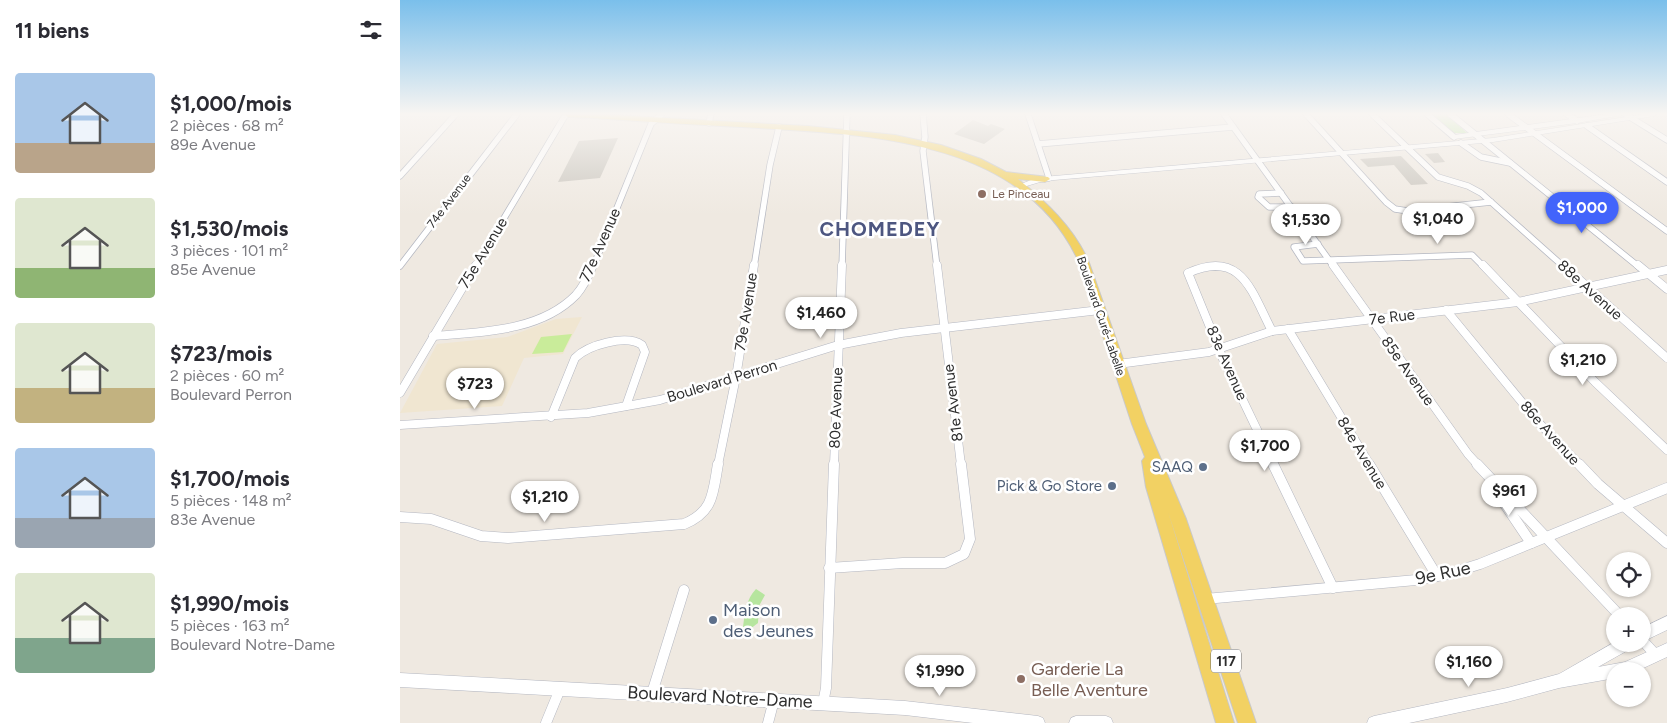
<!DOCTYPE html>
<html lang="fr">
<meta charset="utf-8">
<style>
body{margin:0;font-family:Figtree,sans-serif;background:#f7f7f7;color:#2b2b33;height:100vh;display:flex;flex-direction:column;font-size:19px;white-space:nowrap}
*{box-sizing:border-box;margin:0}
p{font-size:16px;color:#7c7c81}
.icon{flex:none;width:28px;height:28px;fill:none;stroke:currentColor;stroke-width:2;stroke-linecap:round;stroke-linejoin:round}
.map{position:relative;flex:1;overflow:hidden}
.drawer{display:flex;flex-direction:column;background:#fff;width:400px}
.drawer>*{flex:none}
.buttons{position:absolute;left:1206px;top:552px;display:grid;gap:10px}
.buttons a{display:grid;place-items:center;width:45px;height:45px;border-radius:50%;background:#fff;box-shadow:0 1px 4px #0004;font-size:25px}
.price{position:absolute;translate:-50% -42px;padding:0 11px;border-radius:18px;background:#fff;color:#222;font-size:16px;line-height:32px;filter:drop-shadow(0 1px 2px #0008)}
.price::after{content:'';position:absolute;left:50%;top:30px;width:15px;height:11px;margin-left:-8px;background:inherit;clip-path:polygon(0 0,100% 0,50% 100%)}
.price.active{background:#4264fb;color:#fff}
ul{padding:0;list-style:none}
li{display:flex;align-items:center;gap:15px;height:125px;padding:0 15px}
li span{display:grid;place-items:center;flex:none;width:140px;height:100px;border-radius:5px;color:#555}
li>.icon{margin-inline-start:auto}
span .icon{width:60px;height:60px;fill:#fffc;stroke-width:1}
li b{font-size:21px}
h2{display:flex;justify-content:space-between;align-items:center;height:60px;padding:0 15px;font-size:21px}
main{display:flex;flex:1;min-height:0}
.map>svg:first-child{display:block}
</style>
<main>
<section class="drawer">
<h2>11 biens<svg class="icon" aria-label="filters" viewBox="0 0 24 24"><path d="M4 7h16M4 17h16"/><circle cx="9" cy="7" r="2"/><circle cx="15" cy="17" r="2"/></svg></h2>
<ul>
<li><span style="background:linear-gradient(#a9c7e8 70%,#b9a48a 0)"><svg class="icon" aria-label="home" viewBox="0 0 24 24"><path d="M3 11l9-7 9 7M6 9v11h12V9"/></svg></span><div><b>$1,000/mois</b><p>2 pièces · 68 m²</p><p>89e Avenue</p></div></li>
<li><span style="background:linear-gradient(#dfe7d0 70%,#8fb573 0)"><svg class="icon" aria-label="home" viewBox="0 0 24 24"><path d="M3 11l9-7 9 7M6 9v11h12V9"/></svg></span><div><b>$1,530/mois</b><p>3 pièces · 101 m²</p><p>85e Avenue</p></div></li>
<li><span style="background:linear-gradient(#dfe7d0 65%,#c2b280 0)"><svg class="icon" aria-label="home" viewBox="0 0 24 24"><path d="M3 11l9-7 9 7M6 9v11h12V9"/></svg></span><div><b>$723/mois</b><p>2 pièces · 60 m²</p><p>Boulevard Perron</p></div></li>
<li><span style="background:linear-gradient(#a9c7e8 70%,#9aa5b1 0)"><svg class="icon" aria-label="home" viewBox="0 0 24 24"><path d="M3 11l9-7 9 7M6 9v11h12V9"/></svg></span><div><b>$1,700/mois</b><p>5 pièces · 148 m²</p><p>83e Avenue</p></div></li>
<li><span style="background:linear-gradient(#dfe7d0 65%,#7fa58c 0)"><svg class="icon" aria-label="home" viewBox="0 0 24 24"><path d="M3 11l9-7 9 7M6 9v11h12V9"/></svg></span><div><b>$1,990/mois</b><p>5 pièces · 163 m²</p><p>Boulevard Notre-Dame</p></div></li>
</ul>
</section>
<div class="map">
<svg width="1267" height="723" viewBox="0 0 1267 723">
<rect width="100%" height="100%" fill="#efe9e1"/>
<polygon fill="#f0e6d1" points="182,317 163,354 124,358 102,406 0,413 37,344 107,337 156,319"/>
<g fill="#b6e59e">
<polygon points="1030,114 1046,114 1067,133 1053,133"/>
<path d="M356,589L365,595L359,606L358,623L350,629L343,627C345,613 346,599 356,589Z"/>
</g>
<polygon fill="#c9ec9a" points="172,334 163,352 132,354 141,337"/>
<g fill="#cbc7bf">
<polygon points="573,120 588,126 591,124 605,129 584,144 554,134"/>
<polygon points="218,138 200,178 158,182 179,141"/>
<polygon points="1038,153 1045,162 1034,163 1025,154"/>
<polygon points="1001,156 1028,184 1011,185 994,165 968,167 960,159"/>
</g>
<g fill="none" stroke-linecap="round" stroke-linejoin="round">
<defs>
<g id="minor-far2">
<polyline points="523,114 525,137 523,151 537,267"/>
<polyline points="628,114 649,178"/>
<polyline points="824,114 934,267"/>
<polyline points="906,114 986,202 995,209 1008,211 1091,202"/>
<polyline points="972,114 1038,177 1068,186 1081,193 1164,267"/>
<polyline points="1027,114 1054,137"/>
<polyline points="1050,114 1239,267"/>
<polyline points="1108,114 1267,231"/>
<polyline points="1167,114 1177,121"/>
<polyline points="1225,114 1267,140"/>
<polyline points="309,123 311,114"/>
<polyline points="1187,126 1267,182"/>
<polyline points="1061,143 1081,157 1110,163"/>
<polyline points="638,144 833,127"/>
<polyline points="0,176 56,114"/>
<polyline points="881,193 859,194 858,197 869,207 892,207"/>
<polyline points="918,244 894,247 903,261 1072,255 1084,267"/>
<polyline points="0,266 117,114"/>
<polyline points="75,267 166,114"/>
<polyline points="193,267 251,124 262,114"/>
<polyline points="354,267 370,165 379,127"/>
<polyline points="442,267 447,114"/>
<polyline points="808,267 823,267"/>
</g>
<g id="minor-far1">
<polyline points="537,265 561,465"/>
<polyline points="933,265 1068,454 1078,465"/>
<polyline points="1083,265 1195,382 1267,450"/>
<polyline points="1163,265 1267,358"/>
<polyline points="1238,265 1267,289"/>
<polyline points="1046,310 1139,423 1180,465"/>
<polyline points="888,329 970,465"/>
<path d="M872,331C852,293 842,248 788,273L823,359L874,465"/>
<path d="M33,336C80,332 140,332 176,295C183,287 189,275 193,265"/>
<polyline points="718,364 809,352 872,331 1118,302 1267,270"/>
<polyline points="0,393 76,265"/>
<path d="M151,417L175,358C188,345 226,334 242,345L245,352L226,406"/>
<polyline points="0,425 188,413 260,400 438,345 501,333 700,310"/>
<polyline points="318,465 336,377 354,265"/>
<polyline points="434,465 442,265"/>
</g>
<g id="minor">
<polyline points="873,464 933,588"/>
<polyline points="969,464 1037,576"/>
<polyline points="1077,464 1220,616"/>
<polyline points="1179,464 1198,484 1267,543"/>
<polyline points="1094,488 1131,543"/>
<path d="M0,517L31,519L81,536L108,538L284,524C314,512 313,492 318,464"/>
<polyline points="429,568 503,563 545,563 564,554 570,539 561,464"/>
<polyline points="805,599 1016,580 1048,574 1080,564 1267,488"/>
<polyline points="1242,640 1256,655"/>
<polyline points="252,693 284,590"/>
<polyline points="423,703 426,688 434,464"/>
<polyline points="146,723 160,689"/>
<polyline points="368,723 374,700"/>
</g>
<g id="tertiary">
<polygon points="1208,114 1220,114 1217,116 1177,123 1054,139 1050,137 1054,135"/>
<polygon points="1245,114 1257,114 1254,116 1093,142 654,180 640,182 620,188 616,186 636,178 654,176 1093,138"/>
<polygon points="1267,616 1267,630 1242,642 1242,628"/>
<polygon points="1215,642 1215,644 1232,644 1230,649 1198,667 1225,662 1267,643 1267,657 1237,671 1215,671 1215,678 1159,688 1107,702 1009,723 967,723 969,718 974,716 1107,688 1159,674"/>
<polygon points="0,673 505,701 638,716 643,718 645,723 573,723 505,715 0,687"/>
<polygon points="676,716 706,716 711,718 713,723 669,723 671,718"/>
</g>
<path id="primary" d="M164,114H197L408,126L495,135L541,145L581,159L606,172L648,177L650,179L645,182L618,179C646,202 672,226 688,260L746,424L786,519L856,723H838L768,512L834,723H816L746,487L742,461L745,457L732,424L678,260C622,140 472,135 359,128C304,125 248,122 193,118L168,117Z"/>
</defs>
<use href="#minor-far2" stroke="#b4b7c1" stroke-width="7"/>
<use href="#minor-far1" stroke="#b4b7c1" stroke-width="9"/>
<use href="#minor" stroke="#b4b7c1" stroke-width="11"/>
<use href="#tertiary" stroke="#b4b7c1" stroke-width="1"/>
<use href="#primary" stroke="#c9c9c9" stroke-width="2"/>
<use href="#minor-far2" stroke="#fff" stroke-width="5.5"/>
<use href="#minor-far1" stroke="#fff" stroke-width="8"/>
<use href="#minor" stroke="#fff" stroke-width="10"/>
<use href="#tertiary" fill="#fff" fill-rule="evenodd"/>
<use href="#primary" fill="#f2d163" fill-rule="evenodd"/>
</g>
<linearGradient id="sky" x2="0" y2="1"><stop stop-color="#7abfeb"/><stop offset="0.53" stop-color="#f8f5f2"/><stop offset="1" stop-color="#f8f5f2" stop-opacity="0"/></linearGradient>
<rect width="1267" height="215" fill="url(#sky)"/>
<g fill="#8d6e63" stroke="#fff" stroke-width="2">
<circle cx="582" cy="194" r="5"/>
<circle cx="621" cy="679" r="5"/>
</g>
<g fill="#5c6f8a" stroke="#fff" stroke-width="2">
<circle cx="803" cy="467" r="5"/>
<circle cx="712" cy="486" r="5"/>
<circle cx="313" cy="620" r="5"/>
</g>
<g text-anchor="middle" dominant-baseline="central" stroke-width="5" stroke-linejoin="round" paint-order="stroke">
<g font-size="12" fill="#785e54" stroke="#fff" text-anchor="start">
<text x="592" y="194">Le Pinceau</text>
</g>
<g font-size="12" fill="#2e2e2e" stroke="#fff">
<text transform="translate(49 201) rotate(-53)">74e Avenue</text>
<text transform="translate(701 316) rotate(71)">Boulevard Curé-Labelle</text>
</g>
<rect fill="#fff" stroke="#6d6d6d" stroke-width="1" x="811" y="649.5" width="30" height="23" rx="4"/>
<g font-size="14" font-weight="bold" fill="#2e2e2e">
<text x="826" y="661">117</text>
</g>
<g font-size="15" fill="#2e2e2e" stroke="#fff">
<text transform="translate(200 245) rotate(-66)">77e Avenue</text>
<text transform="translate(83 253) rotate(-59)">75e Avenue</text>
<text transform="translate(1190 290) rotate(42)">88e Avenue</text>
<text transform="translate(346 312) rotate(-81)">79e Avenue</text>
<text transform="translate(992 317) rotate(-7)">7e Rue</text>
<text transform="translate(827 363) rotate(66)">83e Avenue</text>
<text transform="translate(1008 371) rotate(55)">85e Avenue</text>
<text transform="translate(322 381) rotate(-17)">Boulevard Perron</text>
<text transform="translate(553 403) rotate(-97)">81e Avenue</text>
<text transform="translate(436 408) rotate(-88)">80e Avenue</text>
<text transform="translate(1150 433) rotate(48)">86e Avenue</text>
<text transform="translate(962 453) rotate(59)">84e Avenue</text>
</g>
<g font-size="15" fill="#4e5e75" stroke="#fff" text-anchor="end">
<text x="793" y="467">SAAQ</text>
<text x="702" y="486">Pick &amp; Go Store</text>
</g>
<g font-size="18" fill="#2e2e2e" stroke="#fff">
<text transform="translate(1043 573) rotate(-12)">9e Rue</text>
<text transform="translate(320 697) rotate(3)">Boulevard Notre-Dame</text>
</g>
<g font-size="18" fill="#4e5e75" stroke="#fff" text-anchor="start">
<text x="323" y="610">Maison<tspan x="323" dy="21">des Jeunes</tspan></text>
</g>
<g font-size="18" fill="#785e54" stroke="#fff" text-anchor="start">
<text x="631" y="669">Garderie La<tspan x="631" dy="21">Belle Aventure</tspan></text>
</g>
<g font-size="20" font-weight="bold" letter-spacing="1" fill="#4d5680" stroke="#fff">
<text x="480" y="229">CHOMEDEY</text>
</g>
</g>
</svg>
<div class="buttons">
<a><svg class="icon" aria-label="locate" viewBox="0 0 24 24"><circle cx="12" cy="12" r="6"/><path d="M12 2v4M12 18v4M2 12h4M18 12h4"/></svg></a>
<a>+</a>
<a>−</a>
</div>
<b class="price active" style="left:1182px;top:234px">$1,000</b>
<b class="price" style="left:1038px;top:245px">$1,040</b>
<b class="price" style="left:906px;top:246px">$1,530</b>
<b class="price" style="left:421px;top:339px">$1,460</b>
<b class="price" style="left:1183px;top:386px">$1,210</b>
<b class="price" style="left:75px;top:410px">$723</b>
<b class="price" style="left:865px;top:472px">$1,700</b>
<b class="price" style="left:1109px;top:517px">$961</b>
<b class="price" style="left:145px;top:523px">$1,210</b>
<b class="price" style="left:1069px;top:688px">$1,160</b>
<b class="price" style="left:540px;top:697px">$1,990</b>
</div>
</main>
